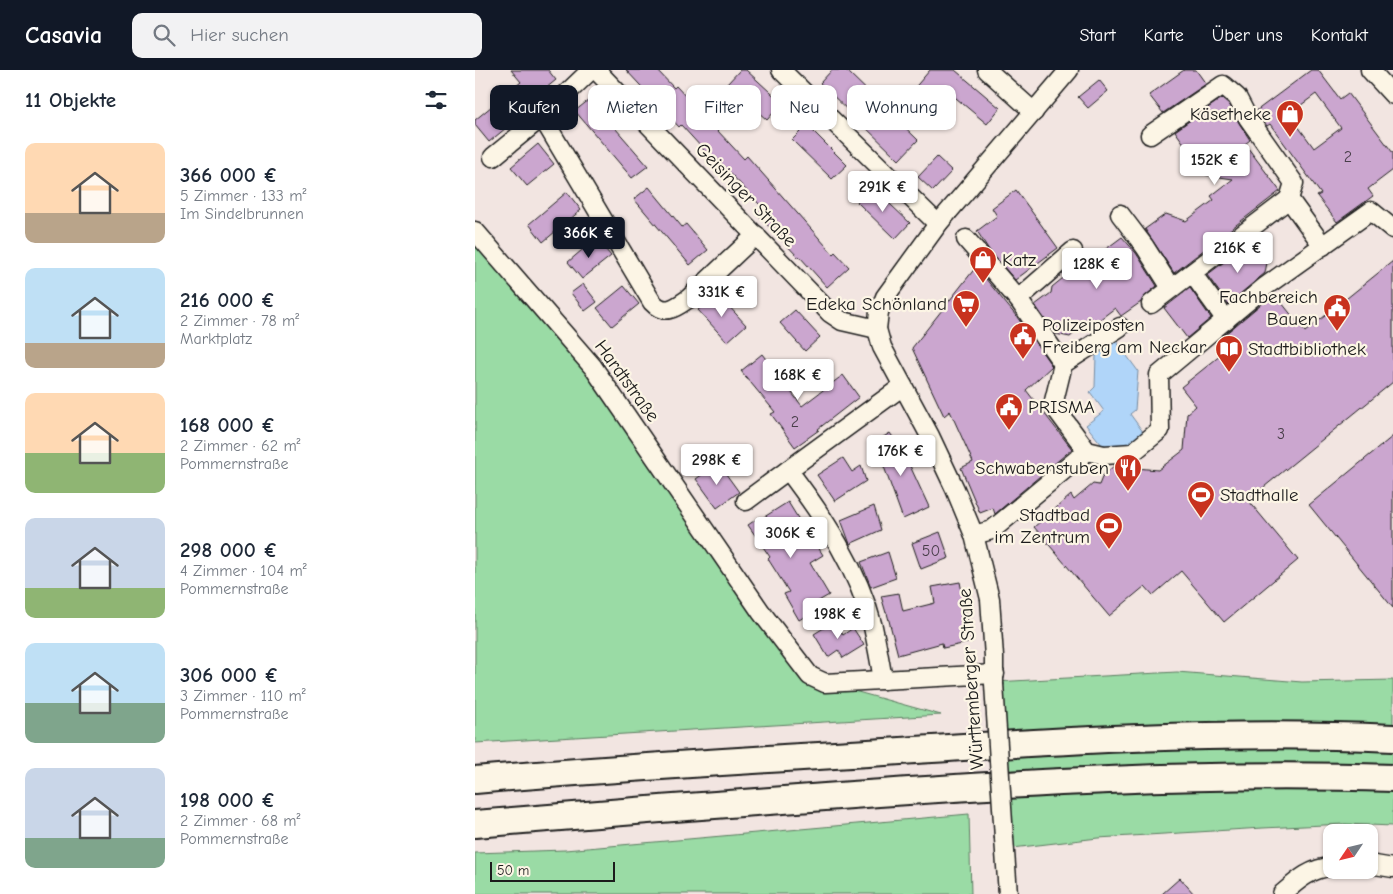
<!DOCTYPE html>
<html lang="de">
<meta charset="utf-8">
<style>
body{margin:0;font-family:"Comic Neue",sans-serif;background:#f2f2f3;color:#1f2937;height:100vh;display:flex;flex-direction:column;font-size:19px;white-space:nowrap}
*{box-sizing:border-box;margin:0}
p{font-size:16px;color:#747a83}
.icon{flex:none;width:28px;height:28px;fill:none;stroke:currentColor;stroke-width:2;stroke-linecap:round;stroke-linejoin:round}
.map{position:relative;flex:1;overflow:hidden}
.panel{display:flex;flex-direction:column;background:#fff;width:475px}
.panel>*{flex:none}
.hud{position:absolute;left:15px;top:15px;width:475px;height:45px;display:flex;gap:10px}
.needle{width:32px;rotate:235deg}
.fabs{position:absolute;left:848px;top:754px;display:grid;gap:10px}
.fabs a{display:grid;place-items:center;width:55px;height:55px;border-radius:10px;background:#fff;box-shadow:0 1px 4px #0004;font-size:25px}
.scale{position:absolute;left:15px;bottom:12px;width:125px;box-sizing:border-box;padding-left:5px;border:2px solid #1c1c1c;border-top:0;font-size:14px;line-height:18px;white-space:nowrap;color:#1c1c1c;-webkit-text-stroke:4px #fcf5e5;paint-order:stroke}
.price{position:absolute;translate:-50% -42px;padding:0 11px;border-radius:5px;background:#fff;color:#222;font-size:16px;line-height:32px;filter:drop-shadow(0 1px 2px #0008)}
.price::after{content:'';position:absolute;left:50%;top:30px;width:15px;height:11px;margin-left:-8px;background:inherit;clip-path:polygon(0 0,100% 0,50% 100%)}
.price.active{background:#111827;color:#fff}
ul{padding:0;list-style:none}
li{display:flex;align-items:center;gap:15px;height:125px;padding:0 25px}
li span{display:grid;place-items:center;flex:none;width:140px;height:100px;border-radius:10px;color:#555}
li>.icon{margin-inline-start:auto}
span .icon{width:60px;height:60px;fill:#fffc;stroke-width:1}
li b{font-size:21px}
h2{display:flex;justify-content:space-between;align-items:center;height:60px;padding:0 25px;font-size:21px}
.pill{padding:0 18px;border-radius:10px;background:#fff;box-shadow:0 1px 4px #0004;font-size:18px;line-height:45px}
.pill.active{background:#111827;color:#fff}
header{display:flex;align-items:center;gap:30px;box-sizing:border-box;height:70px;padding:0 25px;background:#111827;color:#fff}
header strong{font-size:24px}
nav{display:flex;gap:28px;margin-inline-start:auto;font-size:18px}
.search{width:350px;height:45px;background:#f2f2f3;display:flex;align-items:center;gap:12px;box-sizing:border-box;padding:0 18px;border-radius:10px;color:#747a83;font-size:19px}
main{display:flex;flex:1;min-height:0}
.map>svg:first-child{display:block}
</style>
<header>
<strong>Casavia</strong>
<div class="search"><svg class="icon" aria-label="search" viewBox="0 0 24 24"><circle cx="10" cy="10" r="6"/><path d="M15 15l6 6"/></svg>Hier suchen</div>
<nav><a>Start</a><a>Karte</a><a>Über uns</a><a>Kontakt</a></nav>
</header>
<main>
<section class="panel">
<h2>11 Objekte<svg class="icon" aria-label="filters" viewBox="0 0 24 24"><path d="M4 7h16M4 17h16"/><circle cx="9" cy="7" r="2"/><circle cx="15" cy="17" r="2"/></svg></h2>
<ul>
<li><span style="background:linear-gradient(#ffd9b3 70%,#b9a48a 0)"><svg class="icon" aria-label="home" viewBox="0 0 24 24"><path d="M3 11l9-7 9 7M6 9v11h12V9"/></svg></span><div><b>366 000 €</b><p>5 Zimmer · 133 m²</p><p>Im Sindelbrunnen</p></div></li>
<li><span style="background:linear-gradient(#bfe0f5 75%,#b9a48a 0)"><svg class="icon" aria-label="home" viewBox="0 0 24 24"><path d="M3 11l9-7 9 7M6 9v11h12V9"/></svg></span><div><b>216 000 €</b><p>2 Zimmer · 78 m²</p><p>Marktplatz</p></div></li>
<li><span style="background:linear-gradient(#ffd9b3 60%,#8fb573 0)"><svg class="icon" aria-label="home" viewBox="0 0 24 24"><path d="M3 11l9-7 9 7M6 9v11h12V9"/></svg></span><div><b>168 000 €</b><p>2 Zimmer · 62 m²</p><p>Pommernstraße</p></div></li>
<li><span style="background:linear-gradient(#c9d6e8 70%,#8fb573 0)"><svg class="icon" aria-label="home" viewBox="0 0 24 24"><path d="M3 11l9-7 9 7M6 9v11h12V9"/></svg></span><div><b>298 000 €</b><p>4 Zimmer · 104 m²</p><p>Pommernstraße</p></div></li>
<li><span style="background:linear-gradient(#bfe0f5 60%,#7fa58c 0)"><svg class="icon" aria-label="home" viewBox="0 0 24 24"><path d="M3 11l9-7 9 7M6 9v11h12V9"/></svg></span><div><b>306 000 €</b><p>3 Zimmer · 110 m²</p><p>Pommernstraße</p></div></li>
<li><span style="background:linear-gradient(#c9d6e8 70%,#7fa58c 0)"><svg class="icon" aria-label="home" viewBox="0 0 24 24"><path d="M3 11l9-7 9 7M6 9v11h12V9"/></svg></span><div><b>198 000 €</b><p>2 Zimmer · 68 m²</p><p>Pommernstraße</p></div></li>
</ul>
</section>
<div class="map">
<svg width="918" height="824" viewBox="0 0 918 824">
<rect width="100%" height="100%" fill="#f2e5e1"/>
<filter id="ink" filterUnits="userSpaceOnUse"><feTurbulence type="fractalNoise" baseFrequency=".02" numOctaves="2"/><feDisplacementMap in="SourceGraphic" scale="10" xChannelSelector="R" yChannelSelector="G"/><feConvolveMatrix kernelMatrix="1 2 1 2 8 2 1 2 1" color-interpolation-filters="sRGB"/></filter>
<g filter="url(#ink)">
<g fill="#9adba5" stroke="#5b7c60">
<polygon points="0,161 30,194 232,462 350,613 466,645 0,673"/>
<polygon points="702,602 827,612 918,610 918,756 869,754 788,758 623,768 529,779 520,612"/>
<polygon points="494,744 496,824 0,824 0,783 90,780"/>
</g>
<polygon fill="#b0d5f9" stroke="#758ba1" points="641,271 663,301 660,340 655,344 671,366 657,376 627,375 611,355 629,341 615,322 620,317 621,286"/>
<g fill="#cba6cf" stroke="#1c1c1c" fill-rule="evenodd">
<polygon points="36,0 73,0 81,10 44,40 48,44 14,72 0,55 0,50 46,12"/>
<polygon points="151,0 182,0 199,18 201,16 269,89 272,86 358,184 360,182 374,197 352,217 325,187 324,188 280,142 286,136 241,88 238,90 206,55 204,57"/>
<polygon points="265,0 271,0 307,33 292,50 252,14"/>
<polygon points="357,0 371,0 443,70 424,90 345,13"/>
<polygon points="455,0 480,0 525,38 512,54 469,18 454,36 437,21"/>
<polygon points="709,0 721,0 731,14 688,43 674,25"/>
<path d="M836,0H843L865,29L873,23L918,83V100L893,119L898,126L862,152L842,126L846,124L795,54L792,56L781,41ZM841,24L866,58L839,78L814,44Z"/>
<polygon points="624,10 633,21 613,38 603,27"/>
<polygon points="747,28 754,34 764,53 775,70 770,74 805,121 699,203 670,159 691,144 711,151 739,130 736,126 758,109 731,105 700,61"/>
<polygon points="115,29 173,96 157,108 100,41"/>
<polygon points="332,55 372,95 357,109 317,70"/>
<polygon points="63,74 79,94 52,116 36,97"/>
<polygon points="462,87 477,101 458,121 443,107"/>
<polygon points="396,116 435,153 420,169 382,132"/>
<polygon points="174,117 207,157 211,154 233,180 215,195 159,129"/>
<polygon points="541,120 583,178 540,210 514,180 502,161 522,146 517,138"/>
<polygon points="92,122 106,140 68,172 54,154"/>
<polygon points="647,167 661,183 682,216 670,226 666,232 646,246 640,238 620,253 617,249 595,267 580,264 560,235 576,223 577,217 614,187 616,190"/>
<polygon points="121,168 136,186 107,209 93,192"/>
<polygon points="766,179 770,184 793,187 790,203 753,234 732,205"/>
<polygon points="918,191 918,312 773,430 823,490 749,552 706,501 678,525 670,516 634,546 559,457 596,425 599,430 618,414 624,415 628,405 639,396 683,400 709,380 712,344 721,336 706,317 751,281 742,271 798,224 799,223 830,262"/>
<polygon points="501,197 542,247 577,296 551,320 597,379 520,444 518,438 505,443 486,398 498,392 475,341 469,346 437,278"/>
<polygon points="108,214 122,232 110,241 96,223"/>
<polygon points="149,216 164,234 137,256 122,238"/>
<polygon points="715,218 736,248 712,268 689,238"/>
<polygon points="242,223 271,255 252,272 223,240"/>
<polygon points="320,240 345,267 330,281 305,253"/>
<polygon points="287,284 327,336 368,305 384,327 343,359 344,360 320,377 296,344 300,342 266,301"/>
<polygon points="415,363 430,385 454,437 428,449 400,372"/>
<polygon points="918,366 918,538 834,435"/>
<polygon points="368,388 377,402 386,396 391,411 360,431 342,405"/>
<polygon points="243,393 264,422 242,438 221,409"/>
<polygon points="313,432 326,453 310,463 315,472 334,463 348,485 335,493 354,525 335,536 338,542 324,550 309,524 314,522 293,489 295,487 273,455 285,447 286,449"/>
<polygon points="399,436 406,460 375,474 366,450"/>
<polygon points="465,462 474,488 446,499 437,473"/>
<polygon points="413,482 421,508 396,517 386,492"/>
<polygon points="485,512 497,572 468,578 467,573 423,585 412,543 411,543 406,526 424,523 428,541 460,533 457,517"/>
<polygon points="360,551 368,565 378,558 389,575 368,588 363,580 353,587 339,564"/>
<polygon points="705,808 719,824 687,824"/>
</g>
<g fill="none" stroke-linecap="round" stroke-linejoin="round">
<defs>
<g id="minor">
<path d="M116,0L67,47L177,232C190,246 200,238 213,229L281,165"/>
<polyline points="121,0 355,243 367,251 402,259"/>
<polyline points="306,0 463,154"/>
<polyline points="512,0 559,42"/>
<polyline points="895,0 918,25"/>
<polyline points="675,65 748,15 762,27 773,48 819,113 814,129 848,176"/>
<polyline points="18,87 67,47"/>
<polyline points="645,144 670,177 696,218"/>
<polyline points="0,161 118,297 286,542 335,606 350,613 520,604"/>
<polyline points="491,169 543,229 588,294"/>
<polyline points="717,203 751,250"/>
<polyline points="543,229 598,181"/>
<polyline points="676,234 814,129"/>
<polyline points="645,257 588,294 578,335 612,381 629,385 657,383 685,360 684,305 791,216 896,141 918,159"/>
<polyline points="271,431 313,400"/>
<polyline points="499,465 517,460 612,381"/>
<path d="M408,610C405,592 402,575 398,557C383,499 349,447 313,400L428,316"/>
<polyline points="519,614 519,587 515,529 499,465 480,419 455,366 407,277 402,259 404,242 410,227 463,154 594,0"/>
<polyline points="529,768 533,824"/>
<polyline points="894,794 918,798"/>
<path d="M807,824C822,811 836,798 856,797"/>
</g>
<g id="highway">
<path d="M0,710C137,698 273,690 410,682C579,671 749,660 918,668"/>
<path d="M0,754C117,744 233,735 350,727C539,713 728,702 918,708"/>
</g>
</defs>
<use href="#minor" stroke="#1c1c1c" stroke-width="21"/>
<use href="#highway" stroke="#1c1c1c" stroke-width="30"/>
<use href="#minor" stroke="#fcf5e5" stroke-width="18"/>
<use href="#highway" stroke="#fcf5e5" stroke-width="26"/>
<defs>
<polyline id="minor-bridge" points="519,614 529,768"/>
</defs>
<use href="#minor-bridge" stroke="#1c1c1c" stroke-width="21" stroke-linecap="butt"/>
<use href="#minor-bridge" stroke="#fcf5e5" stroke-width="18"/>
</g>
</g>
<defs>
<symbol id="shop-pin" viewBox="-11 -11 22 30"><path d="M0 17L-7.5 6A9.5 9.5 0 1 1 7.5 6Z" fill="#c8321e" stroke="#fcf5e5"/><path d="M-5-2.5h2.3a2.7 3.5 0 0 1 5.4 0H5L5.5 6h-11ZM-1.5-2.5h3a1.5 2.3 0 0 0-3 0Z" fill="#fff"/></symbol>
<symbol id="supermarket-pin" viewBox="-11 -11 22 30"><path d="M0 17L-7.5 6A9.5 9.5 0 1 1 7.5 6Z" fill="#c8321e" stroke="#fcf5e5"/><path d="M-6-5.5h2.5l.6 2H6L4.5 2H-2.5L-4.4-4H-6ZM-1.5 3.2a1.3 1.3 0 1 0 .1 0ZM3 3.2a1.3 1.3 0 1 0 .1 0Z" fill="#fff"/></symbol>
<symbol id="civic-pin" viewBox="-11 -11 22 30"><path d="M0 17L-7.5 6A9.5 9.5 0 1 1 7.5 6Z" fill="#c8321e" stroke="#fcf5e5"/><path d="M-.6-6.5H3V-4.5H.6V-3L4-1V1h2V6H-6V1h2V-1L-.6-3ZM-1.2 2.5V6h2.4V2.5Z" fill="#fff"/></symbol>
<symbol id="library-pin" viewBox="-11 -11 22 30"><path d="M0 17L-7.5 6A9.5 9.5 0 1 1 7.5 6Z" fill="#c8321e" stroke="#fcf5e5"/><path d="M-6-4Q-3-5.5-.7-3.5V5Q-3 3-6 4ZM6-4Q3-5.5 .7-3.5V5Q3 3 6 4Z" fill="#fff"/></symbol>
<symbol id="restaurant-pin" viewBox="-11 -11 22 30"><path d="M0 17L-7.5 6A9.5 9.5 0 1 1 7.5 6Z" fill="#c8321e" stroke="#fcf5e5"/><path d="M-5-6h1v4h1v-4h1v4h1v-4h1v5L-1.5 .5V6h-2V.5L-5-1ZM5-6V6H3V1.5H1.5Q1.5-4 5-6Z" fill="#fff"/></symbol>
<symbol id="stadium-pin" viewBox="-11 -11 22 30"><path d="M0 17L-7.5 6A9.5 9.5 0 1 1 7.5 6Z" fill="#c8321e" stroke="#fcf5e5"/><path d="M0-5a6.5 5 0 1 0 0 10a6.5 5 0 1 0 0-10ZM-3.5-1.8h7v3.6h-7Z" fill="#fff"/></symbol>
</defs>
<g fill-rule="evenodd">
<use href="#shop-pin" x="799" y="28" width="32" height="43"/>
<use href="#shop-pin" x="492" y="174" width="32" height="43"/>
<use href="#supermarket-pin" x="475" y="218" width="32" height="43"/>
<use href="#civic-pin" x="846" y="222" width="32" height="43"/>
<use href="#civic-pin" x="532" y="250" width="32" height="43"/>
<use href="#library-pin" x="738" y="263" width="32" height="43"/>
<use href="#civic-pin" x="518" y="321" width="32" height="43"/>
<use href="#restaurant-pin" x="637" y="382" width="32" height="43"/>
<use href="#stadium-pin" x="710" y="409" width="32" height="43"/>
<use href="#stadium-pin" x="618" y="440" width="32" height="43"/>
</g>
<g text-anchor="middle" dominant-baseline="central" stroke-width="4.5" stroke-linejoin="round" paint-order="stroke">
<g font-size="16" fill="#483e49">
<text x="873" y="87">2</text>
<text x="320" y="352">2</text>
<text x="806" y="364">3</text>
<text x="456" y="481">50</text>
</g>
<g font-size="19" fill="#1c1c1c" stroke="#fcf5e5" text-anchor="end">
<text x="796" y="44">Käsetheke</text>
<text x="527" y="190" text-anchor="start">Katz</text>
<text x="843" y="227">Fachbereich<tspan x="843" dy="22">Bauen</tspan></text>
<text x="472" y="234">Edeka Schönland</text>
<text x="567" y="255" text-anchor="start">Polizeiposten<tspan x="567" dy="22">Freiberg am Neckar</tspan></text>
<text x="773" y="279" text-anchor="start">Stadtbibliothek</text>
<text x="553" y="337" text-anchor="start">PRISMA</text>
<text x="634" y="398">Schwabenstuben</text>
<text x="745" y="425" text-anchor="start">Stadthalle</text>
<text x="615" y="445">Stadtbad<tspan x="615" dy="22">im Zentrum</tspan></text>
</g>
<g font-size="19" fill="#1c1c1c" stroke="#fcf5e5">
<text transform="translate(271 125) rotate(46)">Geisinger Straße</text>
<text transform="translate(152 311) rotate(54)">Hardtstraße</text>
<text transform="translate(496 609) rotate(-94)">Württemberger Straße</text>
</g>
</g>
</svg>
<div class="fabs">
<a><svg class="needle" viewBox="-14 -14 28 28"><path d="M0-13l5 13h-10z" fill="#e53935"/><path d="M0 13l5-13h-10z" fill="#747a83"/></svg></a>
</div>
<div class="scale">50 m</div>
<b class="price" style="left:740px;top:116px">152K €</b>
<b class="price" style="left:408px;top:143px">291K €</b>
<b class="price active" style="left:114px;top:189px">366K €</b>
<b class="price" style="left:763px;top:204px">216K €</b>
<b class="price" style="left:622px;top:220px">128K €</b>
<b class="price" style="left:247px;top:248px">331K €</b>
<b class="price" style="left:323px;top:331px">168K €</b>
<b class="price" style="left:426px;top:407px">176K €</b>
<b class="price" style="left:242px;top:416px">298K €</b>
<b class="price" style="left:316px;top:489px">306K €</b>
<b class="price" style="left:363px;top:570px">198K €</b>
<div class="hud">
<a class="pill active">Kaufen</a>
<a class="pill">Mieten</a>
<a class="pill">Filter</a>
<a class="pill">Neu</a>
<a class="pill">Wohnung</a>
</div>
</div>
</main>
